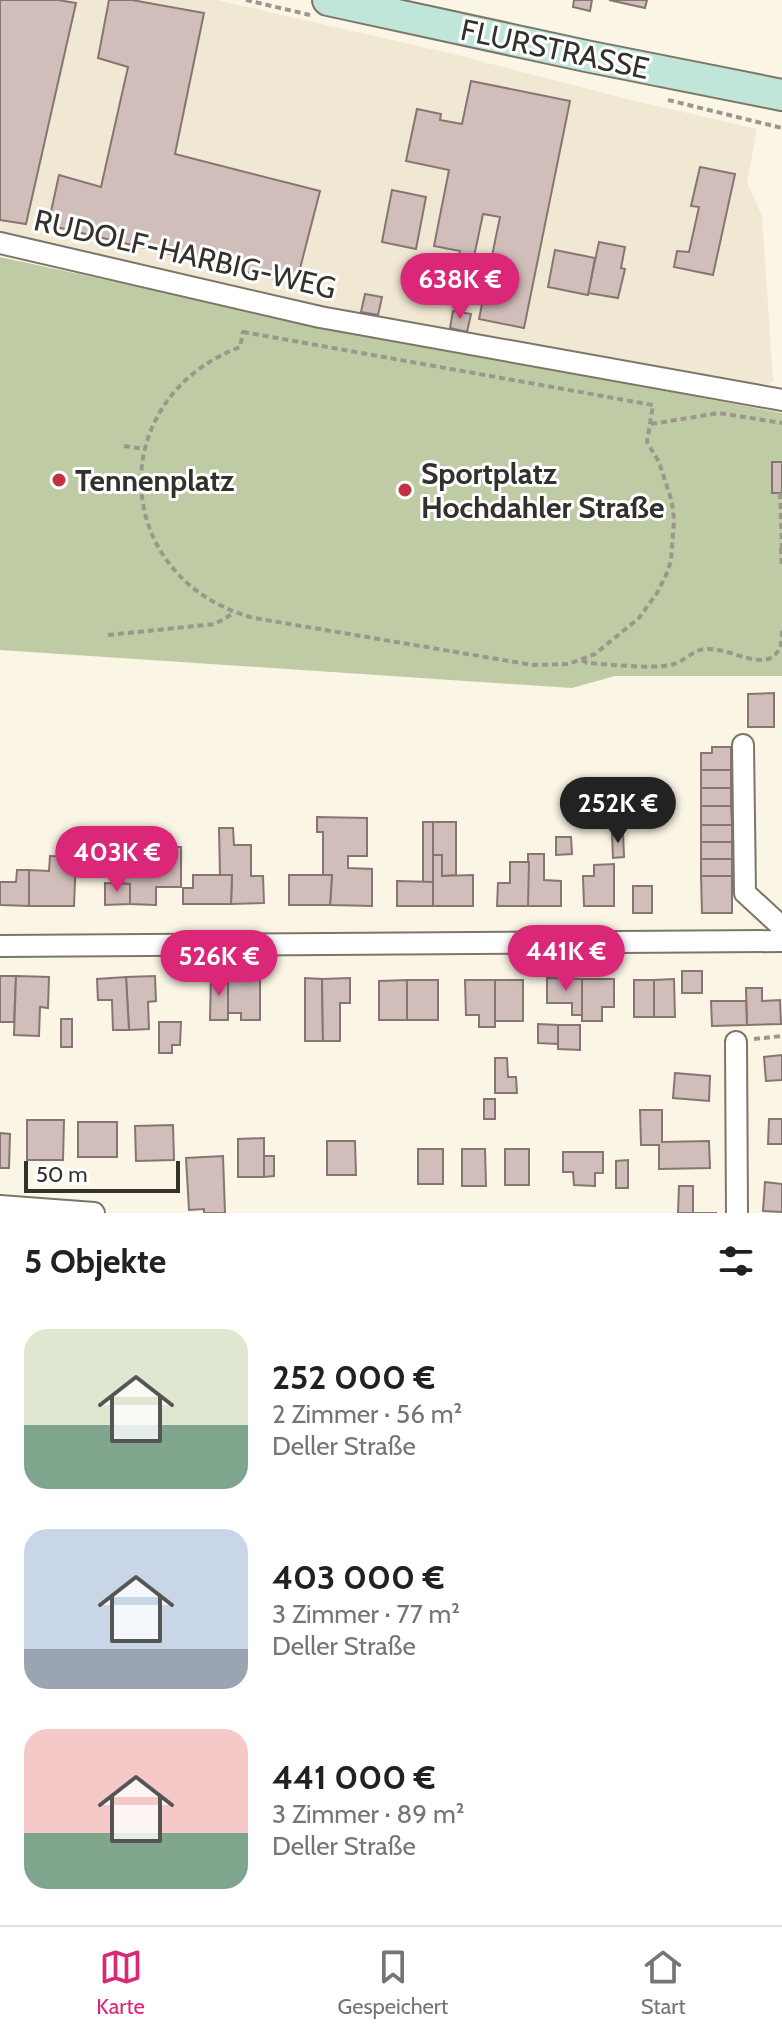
<!DOCTYPE html>
<html lang="de">
<meta charset="utf-8">
<style>
body{margin:0;font-family:Cabin,sans-serif;background:#f2f2f2;color:#202124;height:100vh;display:flex;flex-direction:column;font-size:30px;white-space:nowrap}
*{box-sizing:border-box;margin:0}
p{font-size:26px;color:#757577}
.icon{flex:none;width:44px;height:44px;fill:none;stroke:currentColor;stroke-width:2;stroke-linecap:round;stroke-linejoin:round}
.map{position:relative;height:1213px;overflow:hidden}
.panel{display:flex;flex-direction:column;background:#fff;flex:1}
.panel>*{flex:none}
.scale{position:absolute;left:24px;bottom:20px;width:156px;box-sizing:border-box;padding-left:8px;border:4px solid #33312b;border-top:0;font-size:22px;line-height:28px;white-space:nowrap;color:#33312b;-webkit-text-stroke:6px #fff;paint-order:stroke}
.price{position:absolute;translate:-50% -68px;padding:0 18px;border-radius:28px;background:#db2777;color:#fff;font-size:26px;line-height:52px;filter:drop-shadow(0 2px 4px #0008)}
.price::after{content:'';position:absolute;left:50%;top:48px;width:24px;height:18px;margin-left:-12px;background:inherit;clip-path:polygon(0 0,100% 0,50% 100%)}
.price.active{background:#222;color:#fff}
ul{padding:0;list-style:none}
li{display:flex;align-items:center;gap:24px;height:200px;padding:0 24px}
li span{display:grid;place-items:center;flex:none;width:224px;height:160px;border-radius:24px;color:#555}
li>.icon{margin-inline-start:auto}
span .icon{width:96px;height:96px;fill:#fffc;stroke-width:1}
li b{font-size:34px}
h2{display:flex;justify-content:space-between;align-items:center;height:96px;padding:0 24px;font-size:34px}
.dock{display:flex;justify-content:space-around;align-items:center;height:112px;border-top:2px solid #e0e0e0;background:#fff;font-size:22px;color:#757577}
.dock a{display:grid;justify-items:center;gap:4px}
.dock .active{color:#db2777}
.map>svg:first-child{display:block}
</style>
<div class="map">
<svg width="782" height="1213" viewBox="0 0 782 1213">
<rect width="100%" height="100%" fill="#fbf5e5"/>
<polygon fill="#f0e8d2" points="0,0 217,0 453,54 631,100 757,129 747,182 762,216 773,381 763,388 353,315 0,232"/>
<polygon fill="#bfcba5" points="0,257 325,327 782,413 782,676 615,676 572,688 0,650"/>
<g fill="#d1bebb" stroke="#867573" stroke-width="2">
<polygon points="0,0 58,0 76,3 26,224 0,220"/>
<polygon points="109,0 132,0 204,13 175,154 320,191 296,284 48,225 59,175 101,187 128,67 98,58"/>
<polygon points="574,0 592,0 590,11 573,7"/>
<polygon points="609,0 647,0 645,8"/>
<polygon points="471,81 570,101 524,328 479,319 500,217 483,214 471,271 457,269 460,251 434,246 449,170 406,161 417,109 441,114 440,120 462,124"/>
<polygon points="700,167 735,174 713,275 674,267 677,251 689,252 699,207 691,206"/>
<polygon points="392,190 426,197 416,249 382,242"/>
<polygon points="599,242 625,247 621,268 625,269 618,298 588,293"/>
<polygon points="555,250 595,258 588,295 548,287"/>
<polygon points="365,294 382,297 378,315 361,312"/>
<polygon points="453,311 471,314 467,332 450,328"/>
<rect x="772" y="462" width="10" height="31"/>
<polygon points="774,693 774,727 748,727 748,694"/>
<polygon points="712,747 731,747 731,770 701,770 701,753 712,753"/>
<rect x="701" y="770" width="30" height="18"/>
<rect x="701" y="788" width="30" height="18"/>
<polygon points="701,806 731,806 732,825 701,825"/>
<polygon points="317,817 367,818 367,856 348,856 348,868 372,869 372,906 330,905 332,875 323,875 323,832 317,832"/>
<rect x="423" y="822" width="10" height="60"/>
<polygon points="433,822 456,822 456,875 442,876 442,855 433,855"/>
<rect x="701" y="825" width="31" height="17"/>
<polygon points="219,828 233,828 234,845 251,845 251,876 263,876 264,903 231,904 232,875 220,875"/>
<polygon points="612,832 623,832 624,857 613,858"/>
<polygon points="556,837 571,837 572,854 556,855"/>
<polygon points="116,841 133,841 133,859 141,859 141,853 158,853 158,864 169,864 169,847 181,847 181,887 156,887 156,905 130,904 130,884 116,883"/>
<rect x="701" y="842" width="31" height="17"/>
<polygon points="528,854 544,854 544,880 561,881 561,906 528,906"/>
<polygon points="433,855 442,855 442,876 473,875 473,906 433,906"/>
<polygon points="50,856 76,857 74,906 29,906 29,870 49,871"/>
<rect x="701" y="859" width="31" height="17"/>
<polygon points="510,862 529,862 528,906 497,906 498,883 510,883"/>
<polygon points="614,864 614,906 584,906 583,876 594,876 594,865"/>
<polygon points="17,870 29,870 29,906 0,905 0,882 16,882"/>
<polygon points="193,875 232,875 231,904 183,904 183,888 193,888"/>
<polygon points="289,875 332,875 330,905 289,905"/>
<polygon points="701,876 732,876 732,913 702,913"/>
<polygon points="397,881 433,882 433,906 397,906"/>
<polygon points="105,883 130,884 130,904 105,905"/>
<rect x="633" y="886" width="19" height="27"/>
<rect x="682" y="971" width="20" height="22"/>
<polygon points="211,975 228,975 228,1020 210,1020"/>
<polygon points="228,975 260,975 260,1020 241,1020 241,1013 228,1013"/>
<polygon points="0,976 16,976 14,1022 0,1022"/>
<polygon points="16,976 49,977 48,1008 40,1007 39,1036 14,1035"/>
<polygon points="155,976 156,1001 148,1002 149,1029 129,1030 126,977"/>
<polygon points="126,977 129,1030 113,1030 112,1000 98,1000 97,979"/>
<polygon points="305,978 322,979 323,1041 305,1041"/>
<polygon points="350,978 350,1003 340,1003 340,1041 323,1041 322,979"/>
<polygon points="547,978 582,979 582,1015 572,1015 572,1003 547,1003"/>
<polygon points="582,979 614,979 614,1007 602,1007 602,1021 582,1021"/>
<polygon points="674,979 675,1017 654,1017 654,980"/>
<rect x="407" y="980" width="31" height="40"/>
<polygon points="407,980 407,1020 379,1020 379,981"/>
<polygon points="465,980 495,980 495,1027 479,1027 479,1015 466,1015"/>
<rect x="495" y="980" width="28" height="41"/>
<rect x="634" y="980" width="20" height="37"/>
<polygon points="746,988 762,988 762,1001 780,1000 781,1024 747,1025"/>
<polygon points="711,1001 746,1001 747,1025 712,1026"/>
<rect x="61" y="1019" width="11" height="28"/>
<polygon points="159,1022 181,1022 180,1045 172,1045 172,1053 159,1053"/>
<polygon points="538,1024 558,1025 558,1044 538,1043"/>
<polygon points="558,1025 580,1025 580,1050 558,1049"/>
<polygon points="782,1055 782,1080 766,1081 764,1057"/>
<polygon points="495,1058 507,1058 508,1077 516,1077 517,1093 495,1093"/>
<polygon points="675,1073 710,1076 709,1101 673,1098"/>
<rect x="484" y="1099" width="11" height="20"/>
<polygon points="640,1110 662,1110 662,1142 709,1141 710,1168 659,1169 659,1145 641,1145"/>
<polygon points="769,1119 782,1119 782,1144 768,1144"/>
<polygon points="27,1120 64,1120 63,1160 27,1160"/>
<rect x="78" y="1122" width="39" height="35"/>
<polygon points="173,1125 174,1160 136,1161 135,1126"/>
<polygon points="0,1133 10,1134 9,1168 0,1168"/>
<polygon points="264,1138 264,1177 238,1177 238,1139"/>
<polygon points="327,1141 355,1141 356,1175 327,1175"/>
<rect x="418" y="1149" width="25" height="35"/>
<polygon points="462,1149 485,1149 486,1186 462,1186"/>
<rect x="505" y="1149" width="24" height="36"/>
<polygon points="563,1152 603,1152 603,1173 595,1173 595,1186 574,1185 573,1172 563,1172"/>
<polygon points="223,1156 225,1213 204,1213 204,1209 189,1210 186,1158"/>
<polygon points="264,1156 274,1156 274,1176 264,1177"/>
<polygon points="628,1160 628,1188 616,1188 616,1161"/>
<polygon points="765,1182 782,1184 782,1212 763,1211"/>
<polygon points="679,1186 693,1186 693,1213 717,1213 678,1213"/>
</g>
<g fill="none" stroke-linecap="round" stroke-linejoin="round">
<defs>
<g id="minor">
<polyline points="0,243 320,317 782,400"/>
<polyline points="743,745 745,893 782,927"/>
<polyline points="0,946 782,941"/>
<polyline points="736,1042 737,1213"/>
<polyline points="0,1206 94,1213"/>
</g>
<polyline id="secondary" points="328,0 586,56 782,95"/>
</defs>
<use href="#minor" stroke="#7b7668" stroke-width="24"/>
<use href="#secondary" stroke="#7b7668" stroke-width="34"/>
<g stroke="#9b978c" stroke-width="4" stroke-dasharray="6 4" stroke-linecap="butt">
<polyline points="246,0 310,15"/>
<polyline points="668,100 782,128"/>
<path d="M243,332L653,405L647,442L659,462L672,502L674,520L671,561L666,575L657,593L639,618L595,654L568,664L533,665L254,618C111,580 101,400 240,347Z"/>
<polyline points="651,424 719,413 782,423"/>
<polyline points="124,446 145,449"/>
<polyline points="780,493 782,548"/>
<polyline points="781,548 782,568"/>
<polyline points="108,635 215,624 234,613"/>
<path d="M582,660L587,663C610,664 654,670 674,664C686,660 694,649 707,649C726,648 752,664 768,659C782,654 782,640 782,628"/>
<polyline points="754,1039 782,1036"/>
</g>
<use href="#minor" stroke="#fff" stroke-width="20"/>
<use href="#secondary" stroke="#bfe6d9" stroke-width="30"/>
</g>
<g fill="#c23244" stroke="#fff" stroke-width="3">
<circle cx="59" cy="480" r="8"/>
<circle cx="405" cy="490" r="8"/>
</g>
<g text-anchor="middle" dominant-baseline="central" stroke-width="6" stroke-linejoin="round" paint-order="stroke">
<g font-size="30" fill="#33312b" stroke="#fff">
<text transform="translate(555 49) rotate(12)">FLURSTRASSE</text>
<text transform="translate(185 254) rotate(13)">RUDOLF-HARBIG-WEG</text>
</g>
<g font-size="30" font-weight="bold" fill="#33312b" stroke="#fff" text-anchor="start">
<text x="421" y="473">Sportplatz<tspan x="421" dy="34">Hochdahler Straße</tspan></text>
<text x="75" y="480">Tennenplatz</text>
</g>
</g>
</svg>
<div class="scale">50 m</div>
<b class="price" style="left:460px;top:321px">638K €</b>
<b class="price active" style="left:618px;top:845px">252K €</b>
<b class="price" style="left:117px;top:894px">403K €</b>
<b class="price" style="left:566px;top:993px">441K €</b>
<b class="price" style="left:219px;top:998px">526K €</b>
</div>
<section class="panel">
<h2>5 Objekte<svg class="icon" aria-label="filters" viewBox="0 0 24 24"><path d="M4 7h16M4 17h16"/><circle cx="9" cy="7" r="2"/><circle cx="15" cy="17" r="2"/></svg></h2>
<ul>
<li><span style="background:linear-gradient(#dfe7d0 60%,#7fa58c 0)"><svg class="icon" aria-label="home" viewBox="0 0 24 24"><path d="M3 11l9-7 9 7M6 9v11h12V9"/></svg></span><div><b>252 000 €</b><p>2 Zimmer · 56 m²</p><p>Deller Straße</p></div></li>
<li><span style="background:linear-gradient(#c9d6e8 75%,#9aa5b1 0)"><svg class="icon" aria-label="home" viewBox="0 0 24 24"><path d="M3 11l9-7 9 7M6 9v11h12V9"/></svg></span><div><b>403 000 €</b><p>3 Zimmer · 77 m²</p><p>Deller Straße</p></div></li>
<li><span style="background:linear-gradient(#f6c9c9 65%,#7fa58c 0)"><svg class="icon" aria-label="home" viewBox="0 0 24 24"><path d="M3 11l9-7 9 7M6 9v11h12V9"/></svg></span><div><b>441 000 €</b><p>3 Zimmer · 89 m²</p><p>Deller Straße</p></div></li>
</ul>
</section>
<nav class="dock">
<a class="active"><svg class="icon" aria-label="map" viewBox="0 0 24 24"><path d="M3 6l6-2 6 2 6-2v14l-6 2-6-2-6 2zM9 4v14M15 6v14"/></svg>Karte</a>
<a><svg class="icon" aria-label="saved" viewBox="0 0 24 24"><path d="M7 4h10v16l-5-4-5 4z"/></svg>Gespeichert</a>
<a><svg class="icon" aria-label="home" viewBox="0 0 24 24"><path d="M3 11l9-7 9 7M6 9v11h12V9"/></svg>Start</a>
</nav>
